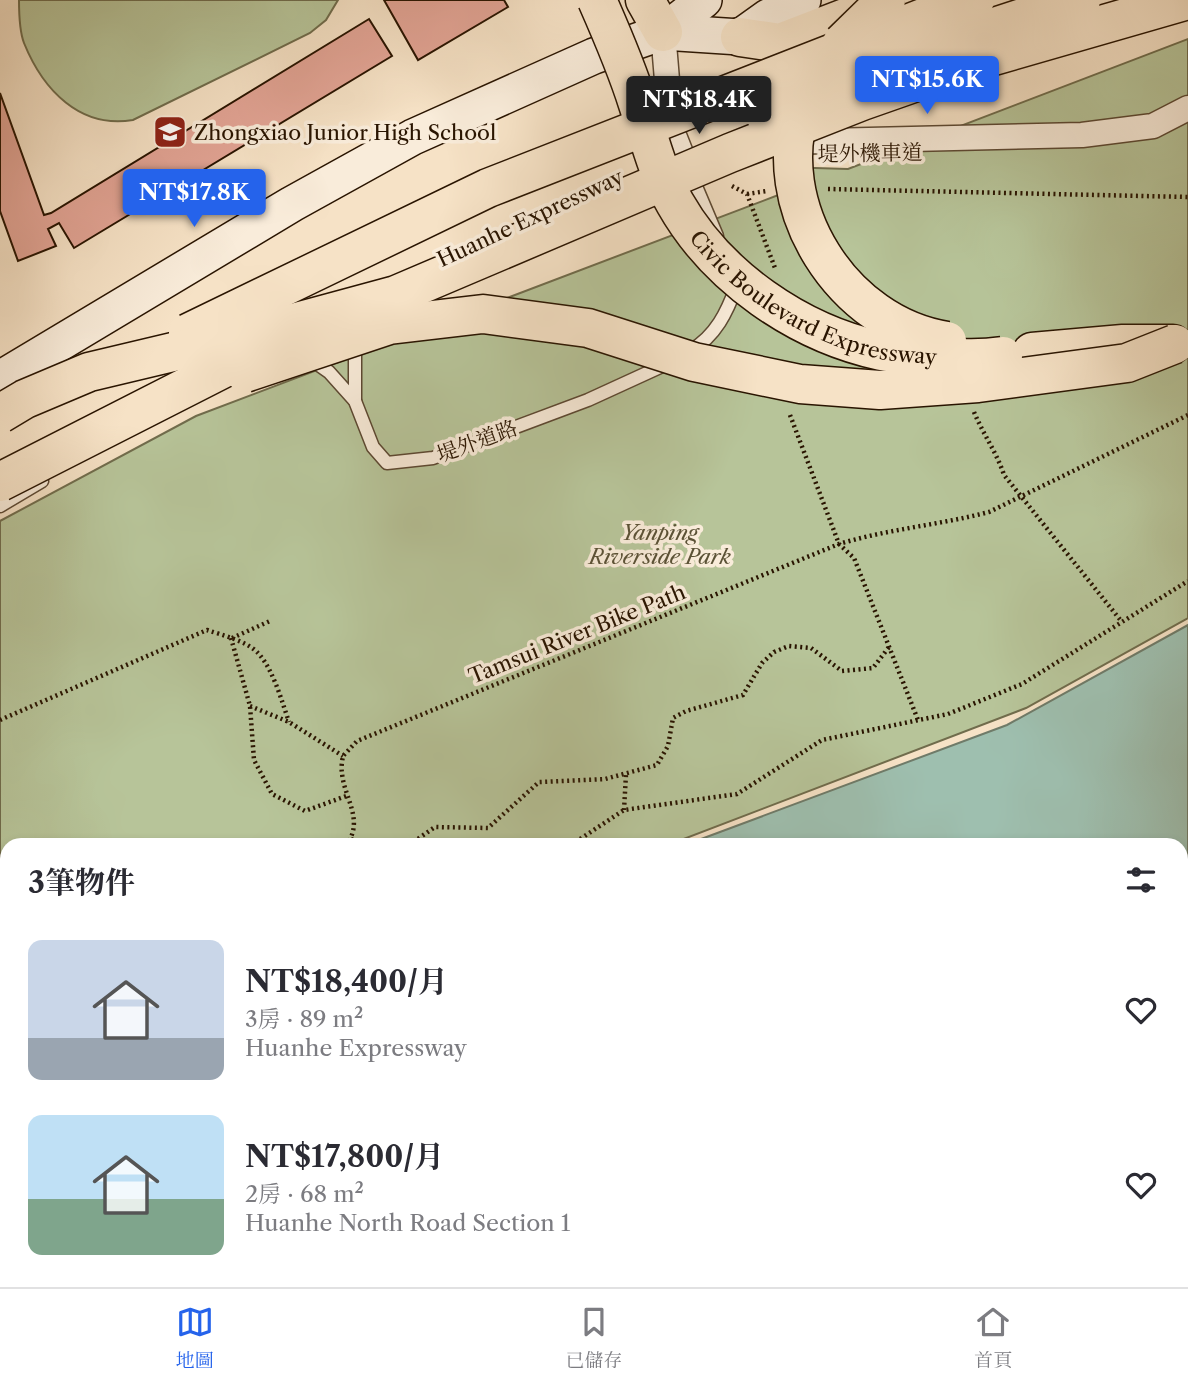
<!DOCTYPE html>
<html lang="zh-TW">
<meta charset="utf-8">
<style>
body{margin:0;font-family:"Libre Caslon Text","Noto Serif TC",serif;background:#f2f2f3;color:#2b2b33;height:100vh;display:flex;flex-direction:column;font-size:26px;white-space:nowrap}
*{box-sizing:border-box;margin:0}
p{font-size:23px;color:#7c7c81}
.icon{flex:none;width:38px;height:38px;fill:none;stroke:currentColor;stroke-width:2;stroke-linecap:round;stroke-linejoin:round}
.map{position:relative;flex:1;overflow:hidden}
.drawer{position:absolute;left:0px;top:838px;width:1188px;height:450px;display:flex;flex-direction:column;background:#fff;border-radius:21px 21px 0 0;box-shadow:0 4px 10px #0003}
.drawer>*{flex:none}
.price{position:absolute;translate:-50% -60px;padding:0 16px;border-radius:7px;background:#2563eb;color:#fff;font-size:23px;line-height:46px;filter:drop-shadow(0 2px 4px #0008)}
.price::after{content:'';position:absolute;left:50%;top:42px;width:21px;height:16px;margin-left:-10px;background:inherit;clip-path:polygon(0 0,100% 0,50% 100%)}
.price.active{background:#222;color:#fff}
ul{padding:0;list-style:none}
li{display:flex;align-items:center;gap:21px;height:175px;padding:0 28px}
li span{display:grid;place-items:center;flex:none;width:196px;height:140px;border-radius:14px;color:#555}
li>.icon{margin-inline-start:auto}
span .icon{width:84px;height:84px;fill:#fffc;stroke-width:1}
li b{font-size:30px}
h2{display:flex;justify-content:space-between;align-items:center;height:84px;padding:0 28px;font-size:30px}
.tabs{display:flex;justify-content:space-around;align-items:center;height:98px;border-top:2px solid #e1e1e2;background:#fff;font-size:19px;color:#7c7c81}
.tabs a{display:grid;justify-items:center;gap:4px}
.tabs .active{color:#2563eb}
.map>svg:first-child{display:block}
</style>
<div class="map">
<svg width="1188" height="1287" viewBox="0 0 1188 1287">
<rect width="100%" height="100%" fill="#f6e2c6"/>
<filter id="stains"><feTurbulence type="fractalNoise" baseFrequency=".00286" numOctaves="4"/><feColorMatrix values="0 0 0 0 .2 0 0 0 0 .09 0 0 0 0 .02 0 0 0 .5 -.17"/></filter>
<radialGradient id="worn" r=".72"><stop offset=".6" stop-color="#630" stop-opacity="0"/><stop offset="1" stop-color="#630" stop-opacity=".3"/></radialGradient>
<g fill="#b7c499" stroke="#706c4c" stroke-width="2">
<path d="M19,0H338L326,20L310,33L133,120C80,129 43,90 24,43C19,30 19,13 19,0Z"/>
<polygon points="1188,39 1188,618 1026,708 668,845 7,845 7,1091 0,1094 0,521 196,416 781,194 782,167 848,169"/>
</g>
<g fill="#9ebfaf" stroke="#6f7b69" stroke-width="2">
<polygon points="1188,625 1188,1255 1181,1256 1181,845 685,845 1007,725"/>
<polygon points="7,1098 7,1281 1144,1281 1133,1287 0,1287 0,1101"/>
</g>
<g fill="#e2a495" stroke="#291400" stroke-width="2">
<polygon points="384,0 504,0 508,7 418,60"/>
<polygon points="369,19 392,56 74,248 59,223 48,229 56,246 18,261 0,211 0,93 44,215 51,213"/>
</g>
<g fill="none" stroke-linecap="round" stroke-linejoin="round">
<defs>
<g id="lane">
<polyline points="690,172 717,236"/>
<path d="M690,351C716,336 727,312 737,285"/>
<polyline points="309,358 329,372 355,401 373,447 387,463 433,458 588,400 671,362"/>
<polyline points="355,401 355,351 358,341"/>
<polyline points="0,506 42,481"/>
</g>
<g id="street">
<polyline points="663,32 671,128 684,161"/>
<polyline points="783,142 1082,135 1153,126 1188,108"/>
</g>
<g id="secondary">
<polyline points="653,28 663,32 740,37 768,17 803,0"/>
<polyline points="0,379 292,204 413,137 594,56 663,32 704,0"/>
</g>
<g id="highway">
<polyline points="645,0 663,32"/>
<polyline points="740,37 780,43 884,3"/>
<polyline points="1032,352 1123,344 1173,344"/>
</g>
</defs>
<use href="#lane" stroke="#5c4832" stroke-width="15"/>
<use href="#street" stroke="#5c4832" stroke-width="27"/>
<use href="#secondary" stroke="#291400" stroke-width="38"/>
<use href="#highway" stroke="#291400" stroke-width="41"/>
<g stroke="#291400" stroke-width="4.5" stroke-dasharray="2 3.5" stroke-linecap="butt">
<polyline points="732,186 747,194 775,268"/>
<polyline points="828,189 1188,197"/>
<polyline points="747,194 767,191"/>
<path d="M974,412C983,434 997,453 1004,475L1122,622"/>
<polyline points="790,415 839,544 854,558 918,720"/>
<polyline points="231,638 250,706 254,760 272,794 305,811 349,795"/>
<polyline points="232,638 270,621"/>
<polyline points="250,706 289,722 343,756"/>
<path d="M0,720L207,630C222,635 246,641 257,652C273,668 282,702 289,722"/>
<polyline points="624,810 626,774"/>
<polyline points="351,839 368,845"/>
<path d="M346,845C365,821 344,798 342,773C341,768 342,761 343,756L357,741L839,544C888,529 939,525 989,512L1188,415"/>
<polyline points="409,845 435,827 488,828 539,782 605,779 657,765 668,746 673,718 686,711 743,695 762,663 774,652 789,646 811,648 842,671 873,668 889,647"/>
<polyline points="571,845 624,810 737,794 822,740 948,714 1022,684 1188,581"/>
<polyline points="0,1010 7,1007"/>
<polyline points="0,1054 7,1052"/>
</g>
<use href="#lane" stroke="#f9ecda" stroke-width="12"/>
<use href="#street" stroke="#f9ecda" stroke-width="24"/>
<use href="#secondary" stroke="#f9ecda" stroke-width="35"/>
<use href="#highway" stroke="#f6e2c6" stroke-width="38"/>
<defs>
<g id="highway-bridge">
<path id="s1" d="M597,0C612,34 627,69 638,104C649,137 657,172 675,203C717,277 798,333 881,351C896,354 913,354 929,356C954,358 977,360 1003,356"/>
<polyline points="842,43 886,0"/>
<path d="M802,105C766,206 843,325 947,341"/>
<path d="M763,112C867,69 973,32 1081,0"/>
<polyline points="188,333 488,188 956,5 975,0"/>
<polyline points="245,373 389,325 483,314 588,328 694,362 800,384 880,390 978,383 1127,363 1175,344"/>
<polyline points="0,414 25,399 89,372 278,327 396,295 730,153 862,101 976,61 1188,0"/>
<polyline points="0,482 222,369 271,341"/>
</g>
</defs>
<use href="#highway-bridge" stroke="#291400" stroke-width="41" stroke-linecap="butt"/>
<use href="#highway-bridge" stroke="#f6e2c6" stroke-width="38"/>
</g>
<defs>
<symbol id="school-square" viewBox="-11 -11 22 22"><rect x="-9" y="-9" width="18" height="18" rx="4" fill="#8f2418" stroke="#f9ecda"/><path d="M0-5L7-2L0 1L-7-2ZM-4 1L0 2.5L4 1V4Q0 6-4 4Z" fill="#fff"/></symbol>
</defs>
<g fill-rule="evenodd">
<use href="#school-square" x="151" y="113" width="38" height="38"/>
</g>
<g text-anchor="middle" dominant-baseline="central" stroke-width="7" stroke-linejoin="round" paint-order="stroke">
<g font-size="21" fill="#291400" stroke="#f9ecda" text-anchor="start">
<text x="194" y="132">Zhongxiao Junior High School</text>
</g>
<g font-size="21" fill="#291400" stroke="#f9ecda">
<text transform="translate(870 153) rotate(-1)">堤外機車道</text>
<text transform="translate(530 218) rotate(-25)">Huanhe Expressway</text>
<text stroke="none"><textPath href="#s1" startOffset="394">Civic Boulevard Expressway</textPath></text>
<text transform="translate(477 441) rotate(-20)">堤外道路</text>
<text transform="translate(577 634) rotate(-22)">Tamsui River Bike Path</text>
</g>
<g font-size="21" font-style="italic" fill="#5b5236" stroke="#f9ecda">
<text x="660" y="532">Yanping<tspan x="660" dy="24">Riverside Park</tspan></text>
</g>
</g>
<rect width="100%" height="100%" filter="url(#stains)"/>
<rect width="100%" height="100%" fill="url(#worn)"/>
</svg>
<b class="price" style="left:927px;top:116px">NT$15.6K</b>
<b class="price active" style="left:699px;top:136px">NT$18.4K</b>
<b class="price" style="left:194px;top:229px">NT$17.8K</b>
<section class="drawer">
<h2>3筆物件<svg class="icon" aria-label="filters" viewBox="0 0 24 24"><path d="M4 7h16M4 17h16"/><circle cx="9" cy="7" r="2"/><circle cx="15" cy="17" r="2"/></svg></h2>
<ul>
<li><span style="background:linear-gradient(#c9d6e8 70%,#9aa5b1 0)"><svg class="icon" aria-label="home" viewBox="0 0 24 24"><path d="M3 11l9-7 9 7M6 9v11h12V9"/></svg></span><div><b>NT$18,400/月</b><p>3房 · 89 m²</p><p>Huanhe Expressway</p></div><svg class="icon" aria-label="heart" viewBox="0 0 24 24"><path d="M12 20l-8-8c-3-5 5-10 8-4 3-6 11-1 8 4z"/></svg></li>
<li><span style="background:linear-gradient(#bfe0f5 60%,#7fa58c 0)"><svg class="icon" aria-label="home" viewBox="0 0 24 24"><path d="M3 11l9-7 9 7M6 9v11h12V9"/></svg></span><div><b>NT$17,800/月</b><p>2房 · 68 m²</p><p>Huanhe North Road Section 1</p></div><svg class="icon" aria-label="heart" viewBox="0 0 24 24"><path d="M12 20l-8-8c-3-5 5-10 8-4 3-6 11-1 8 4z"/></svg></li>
</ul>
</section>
</div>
<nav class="tabs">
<a class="active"><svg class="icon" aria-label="map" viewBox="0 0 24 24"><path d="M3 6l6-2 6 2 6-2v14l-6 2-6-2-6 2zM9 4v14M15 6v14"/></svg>地圖</a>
<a><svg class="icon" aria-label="saved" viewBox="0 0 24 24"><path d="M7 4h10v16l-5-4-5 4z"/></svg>已儲存</a>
<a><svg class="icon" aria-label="home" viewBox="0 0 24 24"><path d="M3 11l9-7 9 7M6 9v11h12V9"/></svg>首頁</a>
</nav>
